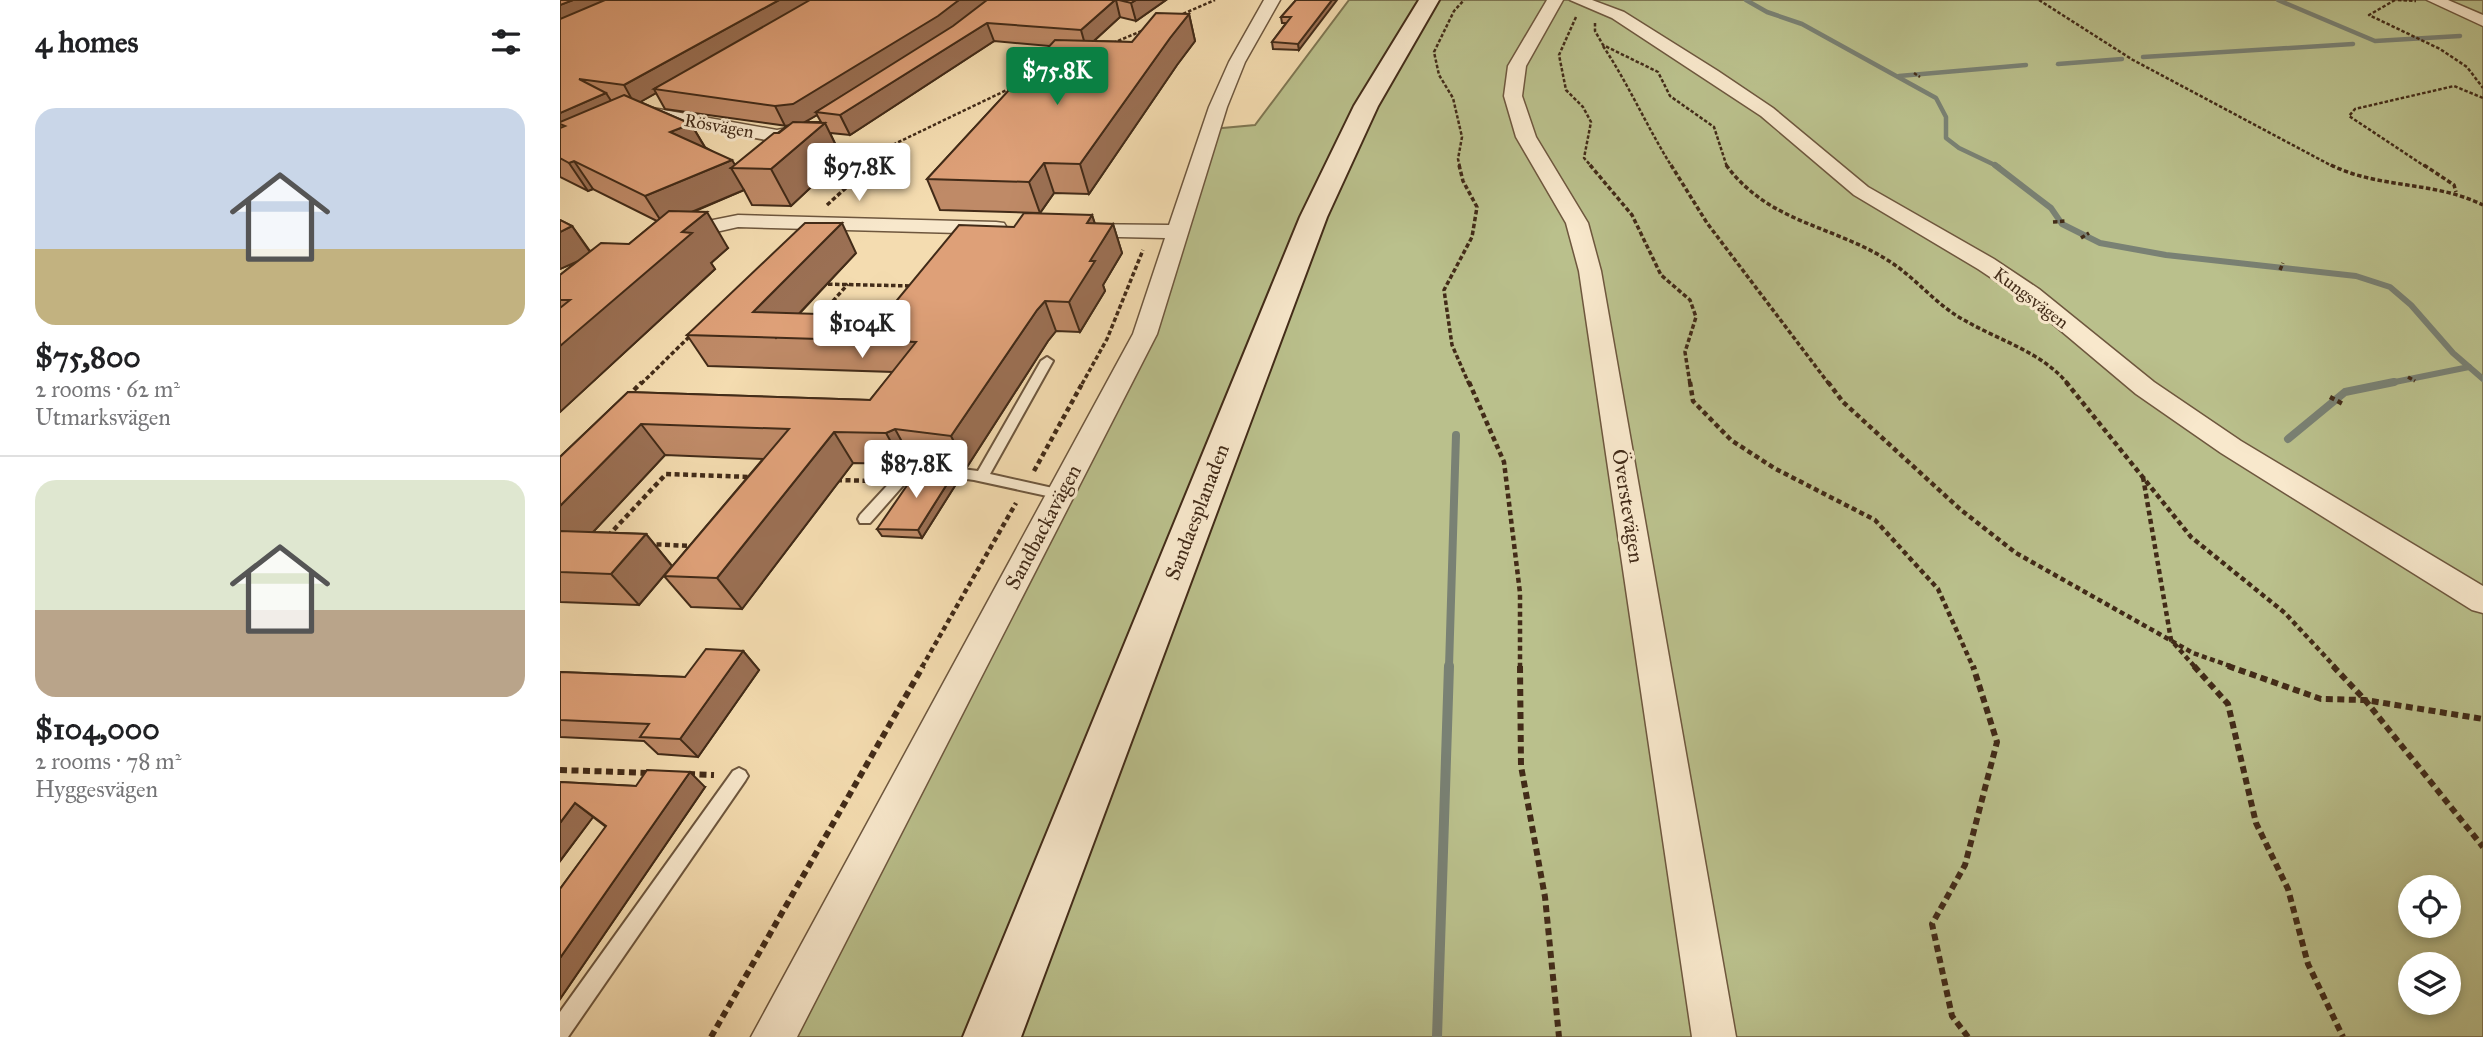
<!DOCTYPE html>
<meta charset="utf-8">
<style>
body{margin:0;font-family:"IM FELL Great Primer",serif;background:#f6f6f6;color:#202124;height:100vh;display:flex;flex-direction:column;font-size:26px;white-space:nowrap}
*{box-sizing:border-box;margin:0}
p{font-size:23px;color:#757577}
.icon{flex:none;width:38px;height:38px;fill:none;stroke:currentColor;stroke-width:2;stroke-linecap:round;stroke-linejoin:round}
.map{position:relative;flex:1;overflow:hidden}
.drawer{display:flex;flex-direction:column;background:#fff;width:560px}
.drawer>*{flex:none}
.buttons{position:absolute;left:1838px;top:875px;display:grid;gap:14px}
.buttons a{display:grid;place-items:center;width:63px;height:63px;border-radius:50%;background:#fff;box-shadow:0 4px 10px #0003;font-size:35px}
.price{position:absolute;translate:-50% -60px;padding:0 16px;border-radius:7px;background:#fff;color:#222;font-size:23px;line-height:46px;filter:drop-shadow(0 2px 4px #0008)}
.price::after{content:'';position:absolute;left:50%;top:42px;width:21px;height:16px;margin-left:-10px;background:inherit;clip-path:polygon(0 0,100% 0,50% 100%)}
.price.on{background:#0b8043;color:#fff}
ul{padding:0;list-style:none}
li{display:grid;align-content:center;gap:14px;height:371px;padding:0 35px}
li+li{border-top:2px solid #e0e0e0}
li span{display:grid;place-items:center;height:217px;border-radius:21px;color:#555}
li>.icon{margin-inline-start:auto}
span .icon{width:126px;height:126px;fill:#fffc;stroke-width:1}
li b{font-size:30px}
h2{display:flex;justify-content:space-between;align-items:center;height:84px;padding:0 35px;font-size:30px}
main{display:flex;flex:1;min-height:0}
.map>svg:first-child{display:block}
</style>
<main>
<section class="drawer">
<h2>4 homes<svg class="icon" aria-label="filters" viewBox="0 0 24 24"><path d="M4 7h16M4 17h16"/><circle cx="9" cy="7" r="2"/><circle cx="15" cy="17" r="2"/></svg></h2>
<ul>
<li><span style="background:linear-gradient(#c9d6e8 65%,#c2b280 0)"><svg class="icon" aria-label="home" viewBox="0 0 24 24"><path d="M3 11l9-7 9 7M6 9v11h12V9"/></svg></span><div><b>$75,800</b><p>2 rooms · 62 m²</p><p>Utmarksvägen</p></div></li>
<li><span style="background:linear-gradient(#dfe7d0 60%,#b9a48a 0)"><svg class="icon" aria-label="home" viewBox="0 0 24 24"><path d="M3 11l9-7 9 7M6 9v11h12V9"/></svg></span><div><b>$104,000</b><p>2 rooms · 78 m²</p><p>Hyggesvägen</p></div></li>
</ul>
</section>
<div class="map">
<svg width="1923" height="1037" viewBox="0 0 1923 1037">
<rect width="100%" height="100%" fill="#f4dcb0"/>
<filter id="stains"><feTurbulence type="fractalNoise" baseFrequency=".00286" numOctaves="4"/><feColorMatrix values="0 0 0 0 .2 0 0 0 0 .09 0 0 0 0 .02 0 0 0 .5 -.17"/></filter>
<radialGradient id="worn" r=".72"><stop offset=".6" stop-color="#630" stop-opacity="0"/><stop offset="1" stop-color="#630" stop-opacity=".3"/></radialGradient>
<path fill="#bac08c" stroke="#7e7652" stroke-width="2" fill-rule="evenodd" d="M789,0H1923V1037H213L556,392L652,129L695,125ZM1850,887H1888V926H1850ZM1850,964H1888V1003H1850Z"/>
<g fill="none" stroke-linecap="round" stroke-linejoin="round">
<g stroke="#798174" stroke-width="4.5">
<polyline points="1186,0 1207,12 1242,24 1376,98 1386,117 1386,138 1399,148 1439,167"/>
<polyline points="1718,0 1815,41 1900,36"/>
<polyline points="1583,57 1793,44"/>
<polyline points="1498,64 1562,59"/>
<polyline points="1339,76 1466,65"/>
</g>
<g stroke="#798174" stroke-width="6">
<polyline points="1435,165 1491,208 1502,224 1540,243 1606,255 1796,276 1830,287 1851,305 1893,353 1923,379"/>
<polyline points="1825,384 1909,367"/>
</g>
<g stroke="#798174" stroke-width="8">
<polyline points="1728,439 1785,392 1834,382"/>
<polyline points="889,667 896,435"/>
</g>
<polyline stroke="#798174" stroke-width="10" points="877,1037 889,666"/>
<defs>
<g id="lane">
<polygon points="487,357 493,361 430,474 506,491 508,494 506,497 501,499 414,480 355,472 310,523 300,523 298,519 300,515 347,464 352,463 418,471 481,361"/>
<polygon points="179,768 185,771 188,776 185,781 8,1037 0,1037 0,1012 173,771"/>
</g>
<g id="street">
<polygon points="704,0 720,0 685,62 667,107 597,334 237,1037 191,1037 573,334 605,238 514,236 506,235 503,230 506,225 514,224 609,225 649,107 669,62"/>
<polygon points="987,0 1003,0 966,66 962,96 976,137 1028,223 1041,271 1176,1037 1132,1037 1019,271 1006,223 956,137 944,96 948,66"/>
<polygon points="1010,0 1032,0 1064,12 1158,71 1213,108 1308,187 1434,259 1479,289 1594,382 1681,441 1923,586 1923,613 1912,610 1661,453 1576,394 1463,299 1418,269 1294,195 1201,116 1052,18"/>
<polygon points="1867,0 1888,0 1923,15 1923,26"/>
<polygon points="81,106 217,130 251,123 260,129 258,133 217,142 75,116 72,112"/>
<polygon points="178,215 436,222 444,223 447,228 444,233 436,234 178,227 116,241 108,239 105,234 108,229"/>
</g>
<polygon id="secondary" points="859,0 879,0 818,106 767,217 461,1037 403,1037 740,217 794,106"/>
</defs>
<use href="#lane" stroke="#6e573e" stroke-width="4"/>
<use href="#street" stroke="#6e573e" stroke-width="3"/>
<use href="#secondary" stroke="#422b18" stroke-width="4"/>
<g stroke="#422b18" stroke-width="2.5" stroke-dasharray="3.5 2" stroke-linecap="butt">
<polyline points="1479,0 1573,60 1774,167"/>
<polyline points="1835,0 1809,15 1880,49 1907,67 1923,88"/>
<polyline points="1838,0 1856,1"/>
<polyline points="618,16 655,0"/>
<polyline points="1016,17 999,55 1006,90 1023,107 1031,122 1024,158 1032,167"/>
<polyline points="1035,23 1035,31 1043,45 1098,72 1110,96 1154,127 1167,167"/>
<polyline points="553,43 584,30"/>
<path d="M1043,46C1069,85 1087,127 1112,167"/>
<polyline points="1354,73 1360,77"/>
<polyline points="272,146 321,153"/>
<polyline points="310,167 324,149 455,86"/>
<polyline points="900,167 898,159 902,137 893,98 879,75 874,52 894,11 904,0"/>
<polyline points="1866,167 1789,116 1795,109 1894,86 1923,98"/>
</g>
<g stroke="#422b18" stroke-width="3.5" stroke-dasharray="4.5 2.5" stroke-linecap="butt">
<polyline points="899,165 903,181 917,207 912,237 884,290 892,345 909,384"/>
<polyline points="1030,165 1072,215 1101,275 1130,300 1136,317 1125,352 1130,384"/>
<polyline points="1111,165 1147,223 1269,384"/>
<path d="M1166,165C1210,224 1271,224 1329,261C1356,278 1376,305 1404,320C1438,340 1482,352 1508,384"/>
<path d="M1771,165C1819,189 1875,181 1923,205"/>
<polyline points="1864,165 1894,185 1896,192"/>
<polyline points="267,205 311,165"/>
<polyline points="1493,222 1506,221"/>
<polyline points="1521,238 1529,233"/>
<polyline points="1720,270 1723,263"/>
<polyline points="261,284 354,286"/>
<polyline points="259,317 288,284"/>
<polyline points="1848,377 1855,381"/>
<polyline points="81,384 132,334"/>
<polyline points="522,384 547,339 583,250"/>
</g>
<g stroke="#422b18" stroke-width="4.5" stroke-dasharray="5 3.5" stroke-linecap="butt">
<polyline points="909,382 944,462 960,593 960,667"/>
<polyline points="1130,382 1133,401 1171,440 1214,468 1315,520 1378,589 1413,667"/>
<polyline points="1268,382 1283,402 1401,510 1456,553 1633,653 1673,667"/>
<polyline points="1506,382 1631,537 1725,613 1775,667"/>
<polyline points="68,396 82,382"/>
<polyline points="1770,397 1783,404"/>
<polyline points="474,471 523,382"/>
<polyline points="1583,477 1611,640 1635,667"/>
<polyline points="277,480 314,481"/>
<polyline points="48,536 106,474 191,477"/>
<polyline points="88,544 132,546"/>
<polyline points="362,667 456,503"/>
</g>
<g stroke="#422b18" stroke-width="6" stroke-dasharray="7 4.5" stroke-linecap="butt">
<polyline points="960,666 961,766 985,897 999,1037"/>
<polyline points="1634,666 1668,704 1696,823 1728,889 1748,964 1783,1037"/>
<polyline points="1668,666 1761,699 1805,700 1923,719"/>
<polyline points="1773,666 1805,700 1923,847"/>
<polyline points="0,770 91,773"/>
<polyline points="128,774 154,775"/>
<polyline points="151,1037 363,666"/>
<polyline points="1408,1037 1392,1016 1372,924 1405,865 1437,742 1413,666"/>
</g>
<use href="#lane" fill="#f8e8cc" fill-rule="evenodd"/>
<use href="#street" fill="#f8e8cc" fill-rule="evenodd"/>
<use href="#secondary" fill="#f8e8cc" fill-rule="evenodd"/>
</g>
<g fill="#bf8a67" stroke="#422b18" stroke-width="2" fill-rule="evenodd">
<path d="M0,0H606L576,21L560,17L534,41L572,42L629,14L635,41L617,65L529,194L494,193L480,213L380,210L367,179L490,46L434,41L290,135L270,133L282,158L231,206L192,205L184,190L133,212L168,248L151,263L155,269L0,412V275L16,262L0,269V220L12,226L30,251L69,244L97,221L33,189L28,191L0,177ZM96,93L105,109L227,126L175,165L145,147L131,124L80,102ZM257,115L261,122H245Z"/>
<polygon points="736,0 739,50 713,49 712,42 726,23 722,23 721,17"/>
<polygon points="532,215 535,224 553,224 562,253 543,285 545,291 520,332 496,331 488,341 407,467 352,460 343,464 293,463 182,609 131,607 104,576 203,459 105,455 33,532 86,534 112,566 79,605 0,602 0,457 68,392 310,400 333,372 148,366 127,335 296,253 239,314 324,316 454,227"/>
<polygon points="398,481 362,538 322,536 317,529"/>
<polygon points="183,651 199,670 138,757 98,754 84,741 0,737 0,672 125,677"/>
<polygon points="0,782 76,786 145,787 0,999 0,889 46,827 33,817 0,861"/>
</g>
<g fill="#9b7054" stroke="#422b18" stroke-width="2">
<polygon points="13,0 64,0 0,28 0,5"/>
<polygon points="219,0 259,0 94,89 96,93 75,105 64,85"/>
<polygon points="399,0 429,0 384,34 256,112 257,115 243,123 225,126 215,106"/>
<polygon points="555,0 556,0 560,17 526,48 521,30"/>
<polygon points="576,0 606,0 576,21 571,3"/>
<polygon points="772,0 777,0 739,50 738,44"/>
<polygon points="629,14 635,41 617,65 529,194 520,164 610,38"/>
<polygon points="427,23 434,41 290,135 280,115"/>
<polygon points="46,93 59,113 0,124 0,113"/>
<polygon points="265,123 282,158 231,206 211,169"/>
<polygon points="131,124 147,151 110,132"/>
<polygon points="172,160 177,168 171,168 184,190 103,224 85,196"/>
<polygon points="14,161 33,189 28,191 9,163"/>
<polygon points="484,163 494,193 480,213 469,182"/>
<polygon points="147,212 168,248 151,263 155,269 0,412 0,346 122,232"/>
<polygon points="532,215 541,243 553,224 562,253 543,285 545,291 520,332 509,302 530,261 527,223"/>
<polygon points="282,223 296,253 216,338 193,312"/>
<polygon points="12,226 32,255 0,269 0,232"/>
<polygon points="485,301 496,331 488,341 407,467 391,436 477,310"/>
<polygon points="81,424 105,455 5,562 0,557 0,506"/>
<polygon points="335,429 352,460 343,464 326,433"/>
<polygon points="274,432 293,463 182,609 157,578"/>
<polygon points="394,473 398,481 362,538 358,530"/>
<polygon points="86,534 112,566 79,605 51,574"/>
<polygon points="183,651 199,670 138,757 120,739"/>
<polygon points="130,772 145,787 0,999 0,958"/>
<polygon points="15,803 33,817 0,861 0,823"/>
</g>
<g fill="#dea078" stroke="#422b18" stroke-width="2">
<polygon points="0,0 13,0 0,5"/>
<polygon points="45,0 219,0 64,85 19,79 46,93 0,113 0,19"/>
<polygon points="250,0 399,0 378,16 233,104 215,106 94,89"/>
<polygon points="427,0 555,0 521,30 427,23 280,115 256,112 393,26"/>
<polygon points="559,0 576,0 571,3"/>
<polygon points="736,0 772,0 738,44 712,42 731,17 721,17"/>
<polygon points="596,13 629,14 610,38 520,164 484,163 469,182 367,179 495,40 572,42"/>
<polygon points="64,95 131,124 110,132 172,160 85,196 14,161 9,163 0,158 0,128 5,126 0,124 0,122"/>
<polygon points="233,122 265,123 211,169 171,168 214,133 219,133"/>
<polygon points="109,211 147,212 122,232 132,233 0,346 0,308 10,300 0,300 0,275 41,243 69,244"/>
<polygon points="464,213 532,215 527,223 553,224 530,261 535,261 509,302 485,301 477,310 391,436 335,429 326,433 274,432 157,578 104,576 229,429 81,424 0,506 0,457 68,392 310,400 356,342 127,335 245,223 282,223 193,312 324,316 399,225 454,227"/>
<polygon points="0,220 12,226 0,232"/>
<polygon points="359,468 394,473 358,530 317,529"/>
<polygon points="0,531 86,534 51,574 0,572"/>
<polygon points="146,649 183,651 120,739 80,737 89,724 0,720 0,672 125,677"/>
<polygon points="87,770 130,772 0,958 0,889 46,826 15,803 0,823 0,782 76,786"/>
</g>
<g text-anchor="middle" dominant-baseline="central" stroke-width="6" stroke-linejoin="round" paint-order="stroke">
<g font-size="18" fill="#422b18" stroke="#f8e8cc">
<text transform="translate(159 126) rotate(10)">Rösvägen</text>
<text transform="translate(1471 298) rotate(37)">Kungsvägen</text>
</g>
<g font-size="21" fill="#422b18" stroke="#f8e8cc">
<text transform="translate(1068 506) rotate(81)">Överstevägen</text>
<text transform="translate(637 512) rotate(-69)">Sandaesplanaden</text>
<text transform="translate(483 527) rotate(-62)">Sandbackavägen</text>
</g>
</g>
<rect width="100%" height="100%" filter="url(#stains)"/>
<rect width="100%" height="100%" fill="url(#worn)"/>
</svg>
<div class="buttons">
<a><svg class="icon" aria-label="locate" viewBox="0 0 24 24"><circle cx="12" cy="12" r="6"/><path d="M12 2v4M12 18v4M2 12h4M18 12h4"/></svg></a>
<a><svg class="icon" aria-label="layers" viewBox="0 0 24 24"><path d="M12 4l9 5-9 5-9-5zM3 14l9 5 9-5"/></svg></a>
</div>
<b class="price on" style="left:497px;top:107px">$75.8K</b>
<b class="price" style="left:299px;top:203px">$97.8K</b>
<b class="price" style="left:302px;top:360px">$104K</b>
<b class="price" style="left:356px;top:500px">$87.8K</b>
</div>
</main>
